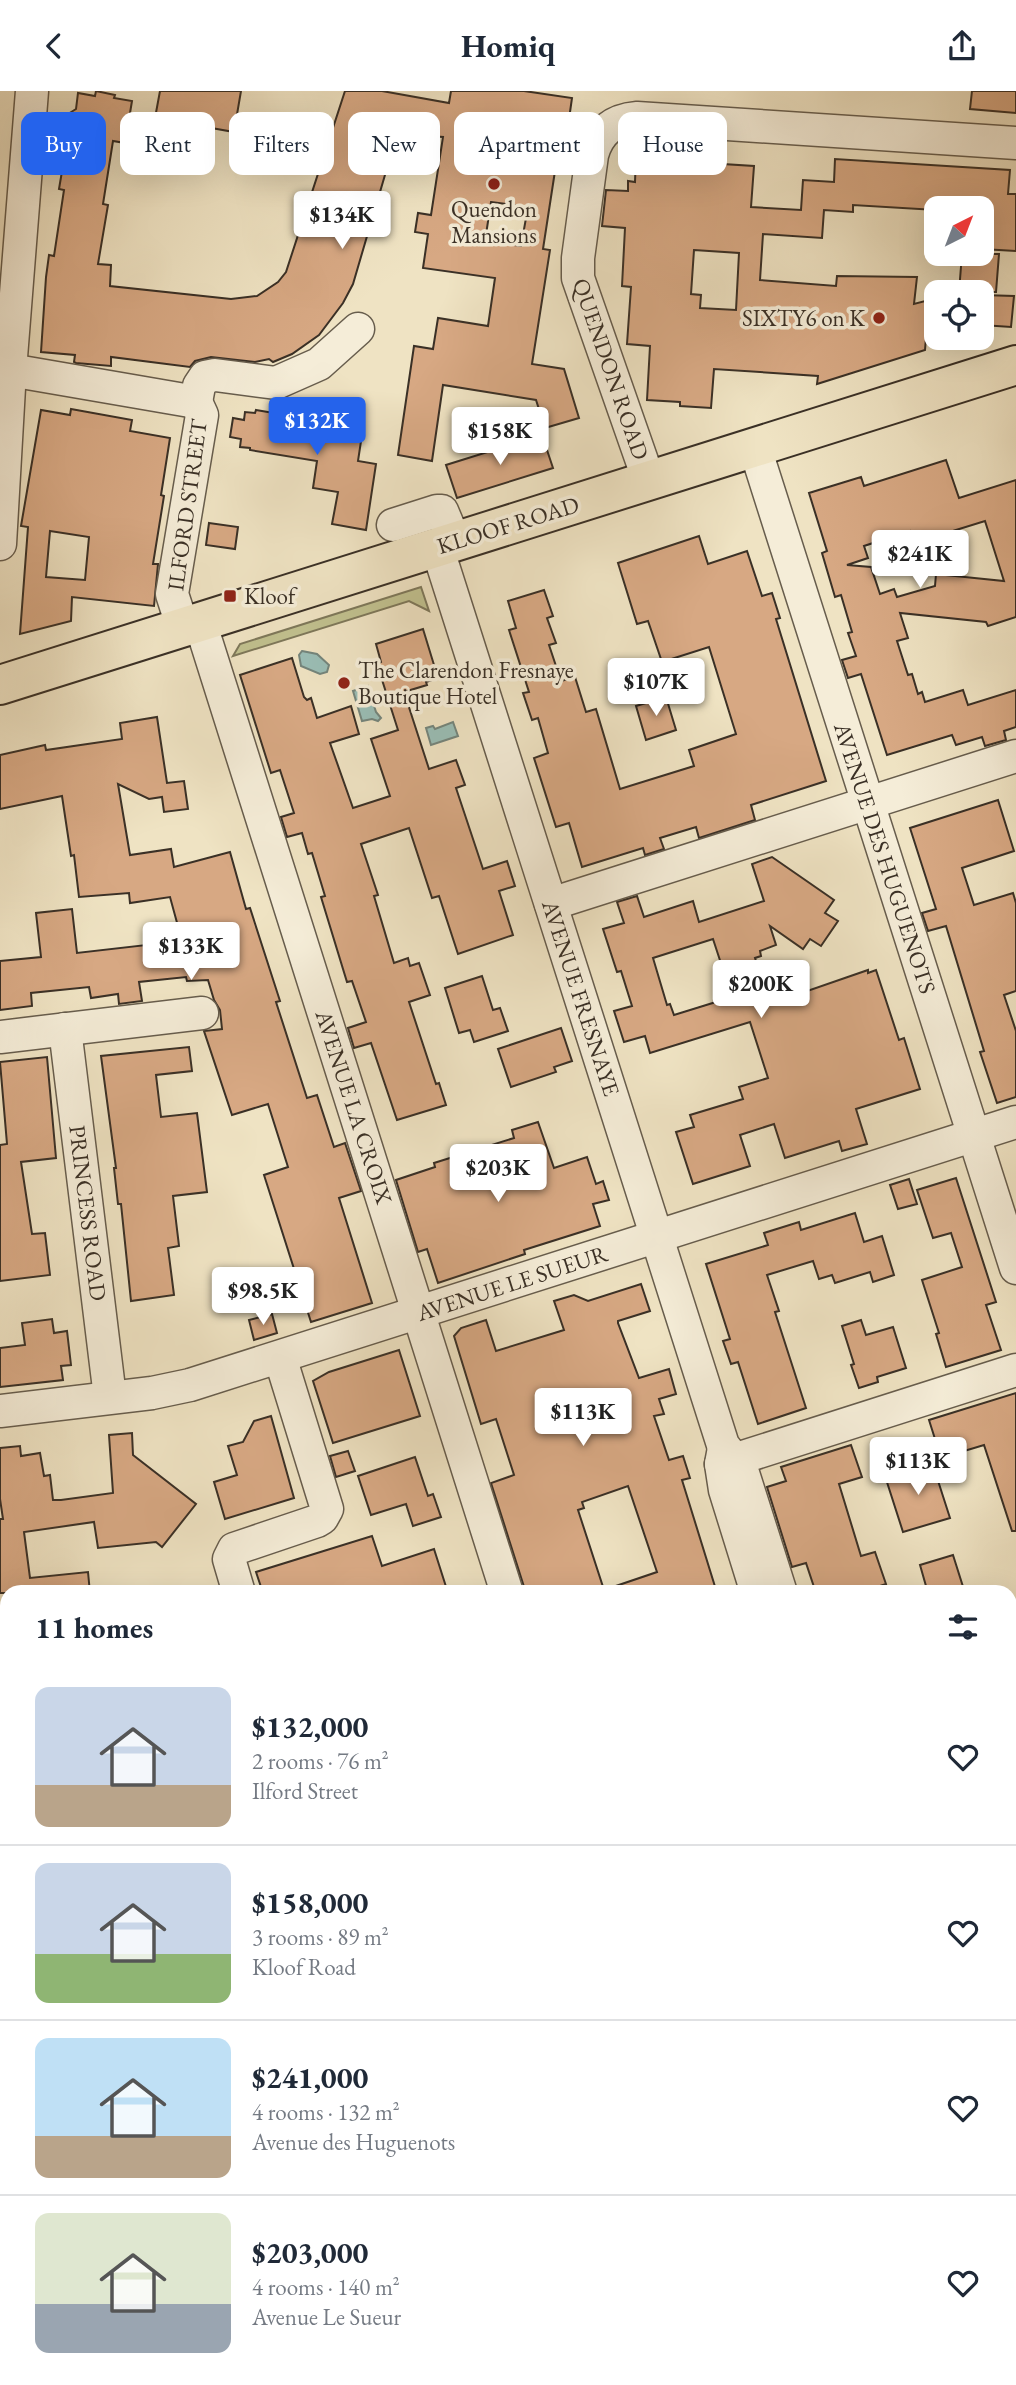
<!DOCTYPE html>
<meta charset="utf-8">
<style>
body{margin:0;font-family:"EB Garamond",serif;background:#f6f6f7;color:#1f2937;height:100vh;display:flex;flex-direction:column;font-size:26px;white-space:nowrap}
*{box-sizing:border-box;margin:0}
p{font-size:23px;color:#747a83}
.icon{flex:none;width:38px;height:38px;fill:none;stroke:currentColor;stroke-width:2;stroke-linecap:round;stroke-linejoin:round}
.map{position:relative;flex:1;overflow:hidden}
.details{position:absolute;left:0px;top:1494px;width:1017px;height:800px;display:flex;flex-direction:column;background:#fff;border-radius:21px 21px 0 0;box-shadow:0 7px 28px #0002}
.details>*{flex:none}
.top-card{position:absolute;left:21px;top:21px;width:975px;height:63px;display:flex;gap:14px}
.needle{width:46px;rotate:42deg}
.buttons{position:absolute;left:924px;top:105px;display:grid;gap:14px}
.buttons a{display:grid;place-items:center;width:70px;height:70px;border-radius:14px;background:#fff;box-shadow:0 7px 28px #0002;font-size:35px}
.price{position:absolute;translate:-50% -60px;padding:0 16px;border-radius:7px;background:#fff;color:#222;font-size:23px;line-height:46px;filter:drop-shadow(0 2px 4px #0008)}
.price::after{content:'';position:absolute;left:50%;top:42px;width:21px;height:16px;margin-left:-10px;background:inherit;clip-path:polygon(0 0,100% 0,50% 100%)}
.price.on{background:#2563eb;color:#fff}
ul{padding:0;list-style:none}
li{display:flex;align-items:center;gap:21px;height:175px;padding:0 35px}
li+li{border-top:2px solid #e0e1e3}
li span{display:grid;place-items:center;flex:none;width:196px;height:140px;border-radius:14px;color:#555}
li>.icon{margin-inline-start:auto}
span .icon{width:84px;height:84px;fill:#fffc;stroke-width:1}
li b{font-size:30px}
h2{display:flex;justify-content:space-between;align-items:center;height:84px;padding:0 35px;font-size:30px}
.tag{padding:0 24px;border-radius:14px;background:#fff;box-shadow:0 7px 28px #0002;font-size:24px;line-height:63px}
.tag.on{background:#2563eb;color:#fff}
header{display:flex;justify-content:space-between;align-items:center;height:91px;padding:0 35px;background:#fff;font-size:32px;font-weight:700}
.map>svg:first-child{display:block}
</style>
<header><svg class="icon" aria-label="back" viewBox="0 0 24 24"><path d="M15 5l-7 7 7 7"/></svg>Homiq<svg class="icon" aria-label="share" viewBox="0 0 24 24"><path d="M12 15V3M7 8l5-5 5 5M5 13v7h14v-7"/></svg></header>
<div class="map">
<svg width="1016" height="2294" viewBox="0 0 1016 2294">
<rect width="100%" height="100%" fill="#efe3c3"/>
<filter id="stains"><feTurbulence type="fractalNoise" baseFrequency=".00286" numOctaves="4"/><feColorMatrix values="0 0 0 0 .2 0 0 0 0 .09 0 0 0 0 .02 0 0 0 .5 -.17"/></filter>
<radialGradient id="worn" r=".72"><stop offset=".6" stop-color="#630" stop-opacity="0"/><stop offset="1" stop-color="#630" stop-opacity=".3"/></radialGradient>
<polygon fill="#c1c18f" stroke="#7e785a" stroke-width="2" points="421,496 429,520 409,510 233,565 240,553"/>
<g fill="#9abeb6" stroke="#74857c" stroke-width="2">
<polygon points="302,560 317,563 329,574 327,581 320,583 301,575 299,564"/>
<polygon points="368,595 376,621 381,627 378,630 372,628 362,630 353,600"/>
<polygon points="453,631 458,645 431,654 426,637 433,635 435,638"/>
</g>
<g fill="#d7a883" stroke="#3a3026" stroke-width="2" fill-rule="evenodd">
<path d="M96,0L115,4L114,7L132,10L125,52L113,50L103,113L108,114L98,173L111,174L110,195L231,208L257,205L278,191L286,181L345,0H382L449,12L451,0H524L572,7L567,42L561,41L543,158L550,159L532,273L564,278L579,327L545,337L536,309L443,294L432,370L398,364L414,255L433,258L438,227L488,235L495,187L423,177L428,143L415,141L418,122L431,124L443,46L397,43L353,193L343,212L319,244L292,263L273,271L269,268L255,271L211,266L195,270L190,276L111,266V275L76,272L74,271L75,264L41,261L46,186L49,164L54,165L64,99L59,98L68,45L57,30L76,18L78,2L95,5ZM491,111L528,116L521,155L485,150Z"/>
<polygon points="160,0 241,0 234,41 155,27"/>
<polygon points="972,0 1016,0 1016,22 970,18"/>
<path d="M636,64L659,65V69L754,75L751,116L801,119L803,89L834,91L835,68L1010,79L1008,103H1016V160L982,158V117L936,119L853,114V121L824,119L822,147L763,143L760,189L836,195L837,185L917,186L914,213L929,209L925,259L817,293L818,285L714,278L711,317L680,315V311L647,309L650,255L627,253L631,196L622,195L625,137L602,135L606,99L628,100V90L635,91ZM694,159L739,162L736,219L700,217L701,204L691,203Z"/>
<polygon points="962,163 999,163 996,201 959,201"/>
<polygon points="982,204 1014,205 1011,236 982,234"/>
<path d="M71,318L132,329L130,340L170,347L161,404L164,405L153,473H158L154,515L72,506L71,530L20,543L28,436L21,435L41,319L70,324ZM50,440L89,446L85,489L46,486Z"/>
<polygon points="256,319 363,337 358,370 376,373 366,439 332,433 338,401 313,397 317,370 250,359 250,357 240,356 241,348 230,346 233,327 244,329 245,321 255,322"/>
<polygon points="542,344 553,377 457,407 446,374"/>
<path d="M946,369L959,407L1016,389V526L988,535L986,531L900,522L908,547L897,550L908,584L912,583L918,603L922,601L925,611L963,599L968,614L1016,599V636L1004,640L1006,649L985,655L982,646L956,654L952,644L887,664L861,583L848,587L842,569L856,565L848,542L852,541L841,504L835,506L822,462L827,460L809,402L861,386L864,395ZM985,430L1004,490L936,483L935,495L897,506L894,498L880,503L871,476L847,474L868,467L864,455L910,440L914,452Z"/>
<polygon points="209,432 238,436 235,458 206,454"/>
<polygon points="699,445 708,473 747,460 762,505 772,502 780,527 776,528 826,690 751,714 755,729 699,747 696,736 660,747 664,758 645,764 643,757 582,776 569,732 556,736 534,667 548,662 538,627 532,629 523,602 529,601 509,539 516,537 508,510 544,499 553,525 547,527 556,552 549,554 561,590 575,586 586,621 596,618 620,698 694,675 689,659 736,643 709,556 662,571 648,530 637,533 618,472"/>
<polygon points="423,538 438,587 426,591 427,594 404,601 429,678 456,669 465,694 456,697 483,778 507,770 515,795 499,800 513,844 458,863 439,805 432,807 409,737 361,753 378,804 374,805 394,872 408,867 410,875 419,872 430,904 409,911 436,993 439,992 446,1014 397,1029 371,952 354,957 348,937 366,931 352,890 347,891 321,806 325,805 312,762 308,763 302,742 287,746 281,726 294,722 280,679 271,682 240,584 292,567 304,606 307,609 311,607 317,627 351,615 359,643 330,652 353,717 390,705 371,648 398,639 377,573 381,571 376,553"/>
<polygon points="666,606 676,639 646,649 636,615"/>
<polygon points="157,626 167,692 184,690 188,718 164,721 162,706 149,708 118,693 130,764 171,758 174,776 230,761 246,818 250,817 280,910 276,911 307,1007 317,1004 334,1056 345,1052 361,1100 339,1107 372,1212 311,1231 264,1084 288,1076 268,1013 232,1024 204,940 222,938 220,919 214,909 208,889 187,890 186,886 139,891 142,910 119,913 118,903 91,907 89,896 31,902 32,915 0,919 0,870 41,866 36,822 72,818 77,862 182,850 170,806 130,812 129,802 79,806 74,764 71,765 62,705 0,718 0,664 45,654 46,659 122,648 120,632"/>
<polygon points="998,709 1014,760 962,777 974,814 1013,802 1016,812 1016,900 1004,904 1016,940 1016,1006 997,1012 980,961 984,960 946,835 928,840 922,822 936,818 910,737"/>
<path d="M772,766L834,809L825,822L838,830L821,855L810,848L803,858L770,835L776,854L760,860L761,865L755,867L768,907L792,899L793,905L868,879V882L876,879L899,949L904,947L920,998L856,1018L867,1053L842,1060L839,1050L785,1067L774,1033L740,1044L750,1075L693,1093L676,1041L694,1036L690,1024L743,1008L739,996L768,987L750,931L650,962L645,945L624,951L614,920L632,915L621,880L617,881L603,838L624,832L617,811L637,805L644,826L693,810L699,831L764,810L752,773ZM713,848L732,906L674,924L670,913L667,914L653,867Z"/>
<polygon points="482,885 493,919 500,917 508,940 474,951 470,939 459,942 445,897"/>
<polygon points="561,937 572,970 554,976 556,981 511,996 498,958"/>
<polygon points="189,956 192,980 156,984 161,1026 197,1022 207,1101 173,1105 179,1155 168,1157 174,1204 131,1210 121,1113 118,1113 114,1077 116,1077 101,965"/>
<polygon points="47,966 56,1067 21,1071 32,1143 45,1142 50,1184 0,1190 0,1054 7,1053 0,971"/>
<polygon points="538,1031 554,1077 587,1066 596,1093 603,1090 609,1109 593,1113 600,1135 524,1159 525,1163 438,1192 427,1158 418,1161 396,1089 435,1076 434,1072 514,1047 512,1039"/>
<polygon points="956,1087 996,1211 986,1214 1001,1259 946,1276 936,1243 939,1242 922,1189 962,1176 951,1142 933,1147 917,1099"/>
<polygon points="909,1088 917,1113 898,1118 890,1094"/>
<polygon points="855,1122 864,1151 882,1145 894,1184 873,1191 870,1181 835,1192 832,1184 819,1188 813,1170 767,1184 779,1220 775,1221 806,1317 758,1333 738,1271 731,1273 723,1250 730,1248 706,1173 768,1154 764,1142 799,1131 801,1139"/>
<polygon points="641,1193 650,1220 618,1230 618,1232 639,1287 669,1278 676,1303 659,1308 664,1323 654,1325 669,1369 683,1365 690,1387 682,1389 717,1502 608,1502 607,1498 657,1481 628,1395 582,1411 584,1417 578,1419 605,1502 526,1502 491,1392 514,1384 496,1328 481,1333 454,1245 461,1237 486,1229 496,1260 564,1239 554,1210 574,1204 588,1210"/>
<polygon points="272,1223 277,1242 254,1249 249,1229"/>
<polygon points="52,1228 54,1242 67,1240 71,1274 61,1275 63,1289 0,1296 0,1257 25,1254 22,1232"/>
<polygon points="861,1229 866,1244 893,1236 906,1277 877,1286 878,1291 859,1297 851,1274 854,1273 842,1235"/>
<polygon points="399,1259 420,1325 333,1352 313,1290 329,1281"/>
<polygon points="1016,1302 1016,1440 1012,1440 984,1354 941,1367 929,1329"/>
<polygon points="271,1325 294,1407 225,1428 214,1391 237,1384 228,1355 243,1351 254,1330"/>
<polygon points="132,1342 133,1364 196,1413 162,1456 156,1451 98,1457 94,1431 24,1441 30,1487 88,1481 90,1502 0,1502 0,1428 3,1428 0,1408 0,1357 20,1355 21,1365 40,1362 44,1385 50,1384 53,1409 61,1409 113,1402 109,1344"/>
<polygon points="851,1354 862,1386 839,1393 861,1465 875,1461 886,1493 859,1502 816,1502 806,1472 792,1476 767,1396 786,1390 781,1376"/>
<polygon points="348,1360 355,1380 336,1386 330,1365"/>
<polygon points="415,1366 428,1405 433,1403 441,1426 413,1435 406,1413 371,1424 358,1385"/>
<polygon points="932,1371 950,1427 903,1441 885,1385"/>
<polygon points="372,1445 382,1475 434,1458 448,1502 263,1502 256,1481"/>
<polygon points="953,1464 965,1502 928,1502 920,1474"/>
</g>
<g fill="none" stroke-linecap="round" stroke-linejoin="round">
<defs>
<g id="minor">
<polyline points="10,279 196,311 202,324 172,503 183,537"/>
<polyline points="196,311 199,295 205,286 215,284 276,292 319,273 358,238"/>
<polyline points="755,357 1016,1177"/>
<path d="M649,390L578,187V167L592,64C598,41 613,29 637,27L1016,52"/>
<polyline points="393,434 437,420 442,420 455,451"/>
<polyline points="0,453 10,279 32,0"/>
<polyline points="437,456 723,1354 742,1379 781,1502"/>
<polyline points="200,531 507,1502"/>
<polyline points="551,813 1016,665"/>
<polyline points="65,938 110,1306"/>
<polyline points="0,946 202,922"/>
<polyline points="0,1320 152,1302 190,1294 1016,1031"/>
<polyline points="724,1357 721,1373 725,1399 757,1502"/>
<polyline points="721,1373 1016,1279"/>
<polyline points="239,1502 229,1468 234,1458 317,1430 322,1427 327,1418 280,1266"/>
<polyline points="0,1592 7,1591"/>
<polyline points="1010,1593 1016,1591"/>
<polyline points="1010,1912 1016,1910"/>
<polyline points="0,1914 7,1911"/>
<polyline points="0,2107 7,2112"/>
<polyline points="1010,2226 1016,2245"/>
<polyline points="278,2287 289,2294"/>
<polyline points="489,2287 491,2294"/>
<polyline points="760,2287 762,2294"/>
<polyline points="1008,2287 1010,2294"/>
<polyline points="814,2294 835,2287"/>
</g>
<polyline id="major" points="0,594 1016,274"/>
</defs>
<use href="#minor" stroke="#675d4d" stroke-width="35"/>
<use href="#major" stroke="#3a3026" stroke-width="42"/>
<use href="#minor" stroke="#f5edd8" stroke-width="32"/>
<use href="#major" stroke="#efe3c3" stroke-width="38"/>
</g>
<g fill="#8f2418" stroke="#f5edd8" stroke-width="2.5">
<circle cx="494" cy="93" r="7"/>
<circle cx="879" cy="227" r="7"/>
<rect x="223" y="498" width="14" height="14" rx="3.5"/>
<circle cx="344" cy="592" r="7"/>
</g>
<g text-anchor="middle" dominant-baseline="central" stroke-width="7" stroke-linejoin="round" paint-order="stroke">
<g font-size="23" fill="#3a3026" stroke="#f5edd8" text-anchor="start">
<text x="494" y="118" text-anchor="middle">Quendon<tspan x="494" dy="26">Mansions</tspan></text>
<text x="865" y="227" text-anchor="end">SIXTY6 on K</text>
<text x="244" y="505">Kloof</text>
<text x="358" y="579">The Clarendon Fresnaye<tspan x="358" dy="26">Boutique Hotel</tspan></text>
</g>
<g font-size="23" fill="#3a3026" stroke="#f5edd8">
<text transform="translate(611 278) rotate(71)">QUENDON ROAD</text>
<text transform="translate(187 414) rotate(-82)">ILFORD STREET</text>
<text transform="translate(508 434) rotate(-17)">KLOOF ROAD</text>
<text transform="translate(885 767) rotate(72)">AVENUE DES HUGUENOTS</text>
<text transform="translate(581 907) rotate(72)">AVENUE FRESNAYE</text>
<text transform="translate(354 1016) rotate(72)">AVENUE LA CROIX</text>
<text transform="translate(88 1122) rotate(83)">PRINCESS ROAD</text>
<text transform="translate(512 1192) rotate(-18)">AVENUE LE SUEUR</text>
</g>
</g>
<rect width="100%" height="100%" filter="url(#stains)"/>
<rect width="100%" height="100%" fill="url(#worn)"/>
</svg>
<div class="buttons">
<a><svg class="needle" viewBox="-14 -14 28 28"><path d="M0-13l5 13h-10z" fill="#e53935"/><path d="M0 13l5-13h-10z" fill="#747a83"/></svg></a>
<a><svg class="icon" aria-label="locate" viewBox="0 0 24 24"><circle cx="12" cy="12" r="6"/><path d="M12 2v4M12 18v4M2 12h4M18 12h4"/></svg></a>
</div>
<b class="price" style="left:342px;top:160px">$134K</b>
<b class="price on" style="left:317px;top:366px">$132K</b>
<b class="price" style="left:500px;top:376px">$158K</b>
<b class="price" style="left:920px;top:499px">$241K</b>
<b class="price" style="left:656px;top:627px">$107K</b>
<b class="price" style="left:191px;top:891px">$133K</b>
<b class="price" style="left:761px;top:929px">$200K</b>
<b class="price" style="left:498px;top:1113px">$203K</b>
<b class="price" style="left:263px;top:1236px">$98.5K</b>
<b class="price" style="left:583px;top:1357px">$113K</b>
<b class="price" style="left:918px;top:1406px">$113K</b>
<div class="top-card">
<a class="tag on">Buy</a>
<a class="tag">Rent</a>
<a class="tag">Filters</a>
<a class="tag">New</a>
<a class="tag">Apartment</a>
<a class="tag">House</a>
</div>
<section class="details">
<h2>11 homes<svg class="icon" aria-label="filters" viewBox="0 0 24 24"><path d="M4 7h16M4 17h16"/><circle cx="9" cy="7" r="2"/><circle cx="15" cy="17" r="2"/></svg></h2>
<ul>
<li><span style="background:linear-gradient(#c9d6e8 70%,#b9a48a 0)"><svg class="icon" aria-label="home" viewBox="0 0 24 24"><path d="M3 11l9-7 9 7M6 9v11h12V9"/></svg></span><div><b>$132,000</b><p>2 rooms · 76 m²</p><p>Ilford Street</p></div><svg class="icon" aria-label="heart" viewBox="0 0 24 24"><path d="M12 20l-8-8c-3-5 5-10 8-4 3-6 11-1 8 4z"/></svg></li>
<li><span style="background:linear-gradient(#c9d6e8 65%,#8fb573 0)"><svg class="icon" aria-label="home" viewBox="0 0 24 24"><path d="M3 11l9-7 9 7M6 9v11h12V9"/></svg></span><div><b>$158,000</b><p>3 rooms · 89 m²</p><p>Kloof Road</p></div><svg class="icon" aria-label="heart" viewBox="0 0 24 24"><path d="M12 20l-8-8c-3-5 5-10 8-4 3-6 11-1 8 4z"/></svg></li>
<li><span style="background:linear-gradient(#bfe0f5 70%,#b9a48a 0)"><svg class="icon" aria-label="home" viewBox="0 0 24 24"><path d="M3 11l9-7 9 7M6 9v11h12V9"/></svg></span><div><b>$241,000</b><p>4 rooms · 132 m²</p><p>Avenue des Huguenots</p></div><svg class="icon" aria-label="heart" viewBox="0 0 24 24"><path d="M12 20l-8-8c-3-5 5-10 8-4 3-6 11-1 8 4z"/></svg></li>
<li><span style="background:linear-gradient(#dfe7d0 65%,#9aa5b1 0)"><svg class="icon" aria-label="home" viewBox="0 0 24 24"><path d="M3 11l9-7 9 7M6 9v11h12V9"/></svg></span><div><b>$203,000</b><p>4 rooms · 140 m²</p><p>Avenue Le Sueur</p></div><svg class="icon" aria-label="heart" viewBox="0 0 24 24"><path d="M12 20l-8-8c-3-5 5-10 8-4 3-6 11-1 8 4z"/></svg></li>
</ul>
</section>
</div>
